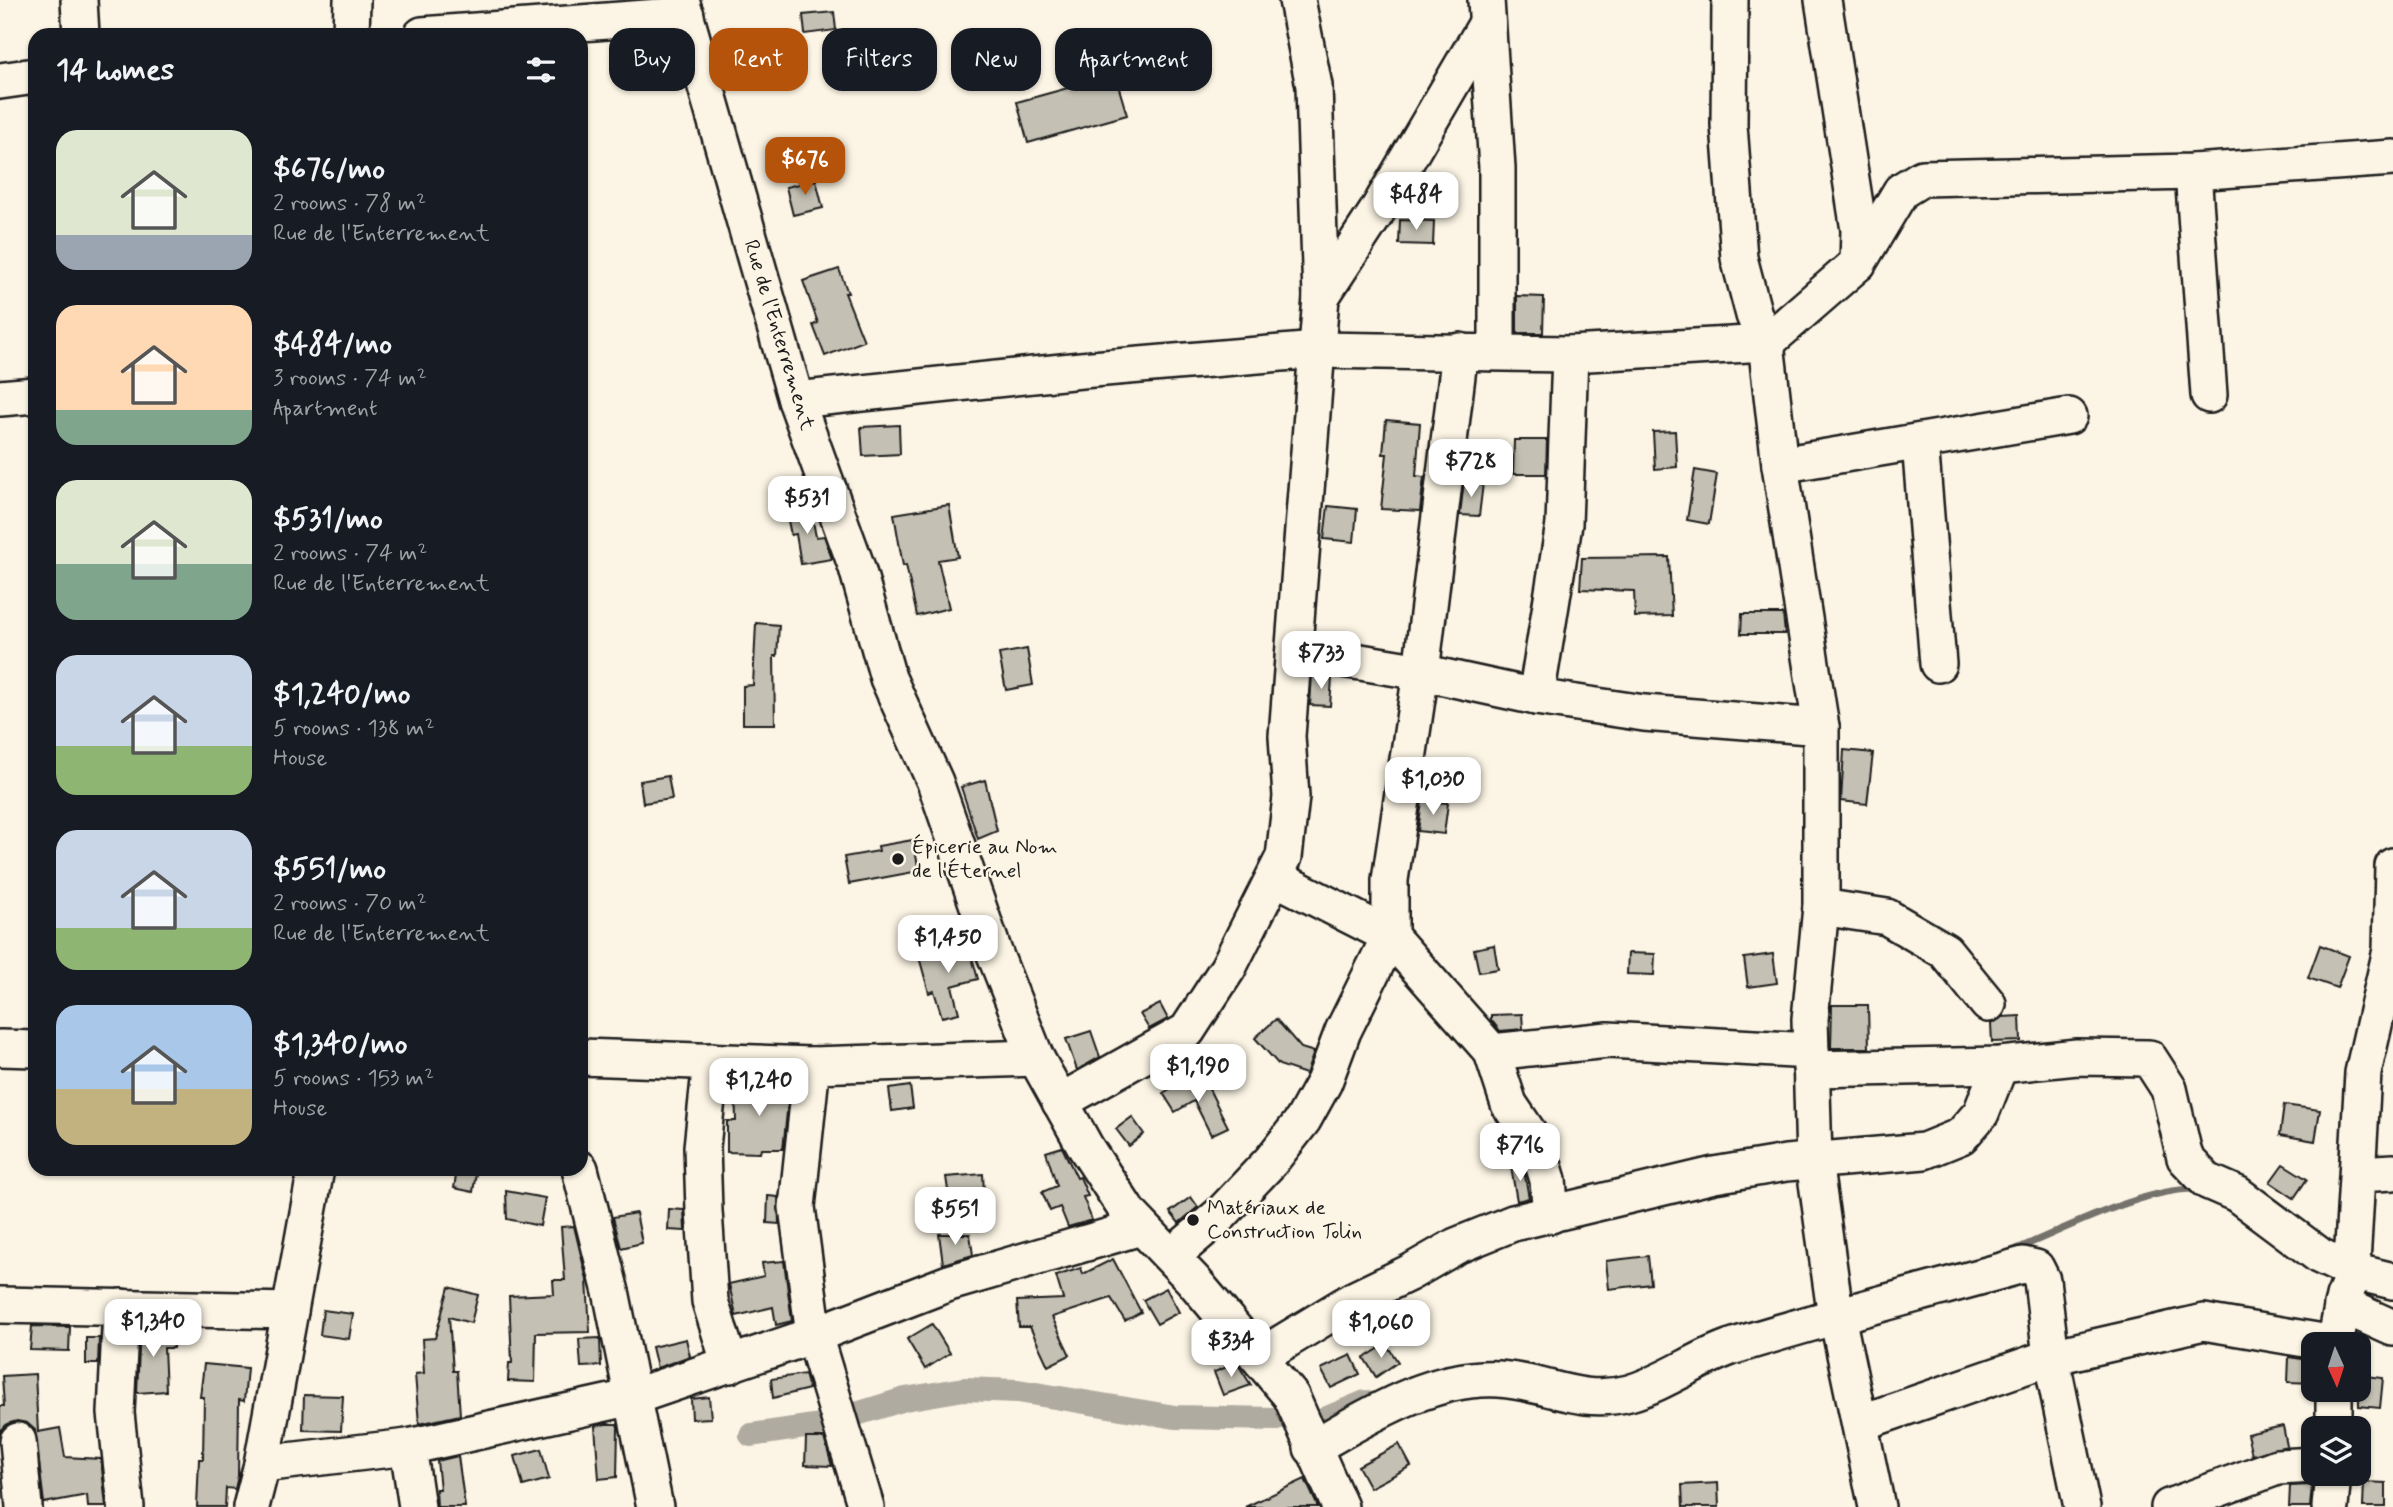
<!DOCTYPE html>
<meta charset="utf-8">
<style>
body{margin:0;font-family:Mynerve,sans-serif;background:#242831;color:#f1f3f6;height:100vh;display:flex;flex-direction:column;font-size:26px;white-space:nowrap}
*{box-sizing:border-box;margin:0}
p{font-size:23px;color:#9ea1a6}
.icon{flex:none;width:38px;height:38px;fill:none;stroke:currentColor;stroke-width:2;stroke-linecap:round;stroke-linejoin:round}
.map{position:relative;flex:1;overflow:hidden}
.drawer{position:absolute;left:28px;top:28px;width:560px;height:1148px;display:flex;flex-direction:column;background:#171b24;border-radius:21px;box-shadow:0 2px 5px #0004}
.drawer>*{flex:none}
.top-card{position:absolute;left:609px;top:28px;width:665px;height:63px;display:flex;gap:14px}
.needle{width:46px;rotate:177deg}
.fabs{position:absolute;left:2301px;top:1332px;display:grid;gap:14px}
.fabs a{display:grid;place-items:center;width:70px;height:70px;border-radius:14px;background:#171b24;box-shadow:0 2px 5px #0004;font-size:35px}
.price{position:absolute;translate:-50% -60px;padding:0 16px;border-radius:14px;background:#fff;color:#222;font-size:23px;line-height:46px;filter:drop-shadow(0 2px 4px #0008)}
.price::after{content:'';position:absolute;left:50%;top:42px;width:21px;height:16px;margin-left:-10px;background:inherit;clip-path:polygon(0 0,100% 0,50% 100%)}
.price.active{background:#b45309;color:#fff}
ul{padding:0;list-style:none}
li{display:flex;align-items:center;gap:21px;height:175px;padding:0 28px}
li span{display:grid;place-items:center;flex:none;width:196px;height:140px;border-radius:21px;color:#555}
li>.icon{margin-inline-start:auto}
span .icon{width:84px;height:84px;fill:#fffc;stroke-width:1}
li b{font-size:30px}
h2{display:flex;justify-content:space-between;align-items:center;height:84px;padding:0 28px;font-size:30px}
.chip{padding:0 24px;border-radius:21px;background:#171b24;box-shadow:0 2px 5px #0004;font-size:24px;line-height:63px}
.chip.active{background:#b45309;color:#fff}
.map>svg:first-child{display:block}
</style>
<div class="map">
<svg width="2393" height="1507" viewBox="0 0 2393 1507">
<rect width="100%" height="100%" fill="#fcf5e5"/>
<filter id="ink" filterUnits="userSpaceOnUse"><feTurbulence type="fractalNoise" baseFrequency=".0143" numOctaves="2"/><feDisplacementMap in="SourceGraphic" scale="14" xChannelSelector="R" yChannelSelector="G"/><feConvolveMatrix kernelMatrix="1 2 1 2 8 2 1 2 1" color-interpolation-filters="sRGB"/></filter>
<g filter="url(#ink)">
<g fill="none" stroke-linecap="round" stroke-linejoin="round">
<path stroke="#75726c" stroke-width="7" d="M2009,1252C2062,1231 2143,1187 2199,1189"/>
<g stroke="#b0aba1" stroke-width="24">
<polyline points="850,1416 905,1399 964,1389 1018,1391 1175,1417 1276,1419"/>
<polyline points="1327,1418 1365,1402"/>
<polyline points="751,1435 826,1424"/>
</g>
</g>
<g fill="#c4c0b3" stroke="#1c1c1c" stroke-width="2">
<polygon points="834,12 836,30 805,34 803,15"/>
<polygon points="671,37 678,61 647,64 645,39"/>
<polygon points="776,47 781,70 744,78 739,56"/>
<polygon points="1115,75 1127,115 1028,143 1017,102"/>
<polygon points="816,180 823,208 793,215 786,187"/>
<polygon points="1400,220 1434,221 1433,245 1399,244"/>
<polygon points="839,269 848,293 845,293 864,341 825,356 813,325 818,323 803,281"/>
<polygon points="1517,296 1544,297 1543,333 1517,333"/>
<polygon points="1386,420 1420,423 1416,476 1424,477 1420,511 1381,509 1387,454 1383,454"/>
<polygon points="899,425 900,454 863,456 861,427"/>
<polygon points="1675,431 1677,467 1655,469 1653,432"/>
<polygon points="1514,440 1547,440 1546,474 1513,474"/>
<polygon points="1695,470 1717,474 1709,524 1687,520"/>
<polygon points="1464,481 1483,483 1479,516 1460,515"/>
<polygon points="949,505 958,557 938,560 949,608 917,616 906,565 903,566 894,514"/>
<polygon points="810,506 816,537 824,536 832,559 801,564 796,534 791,535 786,511"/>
<polygon points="1328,506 1357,509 1354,542 1324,539"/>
<polygon points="1669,557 1672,616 1635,617 1634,591 1580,589 1582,558"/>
<polygon points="1742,614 1783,614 1785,634 1741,634"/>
<polygon points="756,623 779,625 777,656 774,656 775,724 743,724 743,686 753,685"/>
<polygon points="1027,649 1033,685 1006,690 999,654"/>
<polygon points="1312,675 1332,678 1330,706 1310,705"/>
<polygon points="1844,750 1873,753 1867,804 1841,801"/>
<polygon points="668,776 672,799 643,803 640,781"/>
<polygon points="985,780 997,831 978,839 961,787"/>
<polygon points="1422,801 1448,803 1444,834 1418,831"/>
<polygon points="913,840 919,871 849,884 844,857 879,851 878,846"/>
<polygon points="968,943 978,979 952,986 959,1013 942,1017 934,991 929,993 919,957"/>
<polygon points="1494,945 1498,969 1479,972 1474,949"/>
<polygon points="2320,945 2349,956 2337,988 2308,978"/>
<polygon points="1628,953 1655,954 1654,975 1627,974"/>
<polygon points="1773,954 1777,983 1748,987 1744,958"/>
<polygon points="1160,1004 1168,1019 1149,1029 1140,1014"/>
<polygon points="1832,1005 1868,1005 1869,1048 1831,1048"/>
<polygon points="1522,1014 1523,1029 1500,1031 1491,1020 1491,1015"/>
<polygon points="2020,1016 2021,1041 1992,1042 1991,1024 2002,1017"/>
<polygon points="1276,1019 1301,1048 1314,1052 1306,1074 1279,1065 1255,1038"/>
<polygon points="1091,1031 1100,1057 1077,1070 1066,1039"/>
<polygon points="1204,1079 1228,1127 1211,1135 1194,1101 1175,1112 1163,1093 1184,1081 1190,1091"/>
<polygon points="735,1082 790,1084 783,1149 761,1149 760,1153 727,1152 727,1121 736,1121"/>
<polygon points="910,1086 913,1108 892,1111 889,1089"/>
<polygon points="2284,1105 2320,1110 2315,1141 2280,1135"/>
<polygon points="1132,1117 1144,1134 1129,1146 1116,1129"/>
<polygon points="1062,1147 1077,1178 1080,1177 1088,1196 1083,1197 1092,1220 1068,1227 1060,1207 1050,1211 1042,1192 1057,1186 1046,1152"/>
<polygon points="2283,1164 2307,1179 2294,1198 2270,1182"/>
<polygon points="1523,1165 1529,1198 1517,1201 1511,1167"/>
<polygon points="457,1170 476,1173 473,1192 454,1188"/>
<polygon points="983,1174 984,1194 949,1197 946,1177"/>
<polygon points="506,1191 545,1198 540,1226 507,1219"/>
<polygon points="768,1196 778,1197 779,1224 767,1223"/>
<polygon points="1191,1197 1198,1207 1179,1223 1170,1212"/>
<polygon points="669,1209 684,1210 685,1231 668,1230"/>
<polygon points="636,1213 642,1243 621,1248 613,1217"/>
<polygon points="574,1226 587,1280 590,1332 536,1333 535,1382 508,1381 509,1363 512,1363 509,1296 554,1294 553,1280 565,1280 561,1227"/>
<polygon points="939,1234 970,1234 973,1255 943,1264"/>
<polygon points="1648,1256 1651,1284 1609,1289 1606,1261"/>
<polygon points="1113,1259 1141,1312 1125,1321 1111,1298 1052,1317 1070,1355 1048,1366 1030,1327 1019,1327 1017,1301 1063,1299 1056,1276 1081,1268 1083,1274"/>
<polygon points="784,1261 792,1321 776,1325 773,1307 736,1316 729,1284 764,1276 762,1263"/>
<polygon points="449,1287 478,1295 471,1323 449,1317 453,1371 457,1371 460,1415 419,1424 415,1374 424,1373 422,1339 435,1338"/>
<polygon points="1166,1288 1179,1312 1157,1324 1143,1300"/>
<polygon points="323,1310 353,1314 349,1339 320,1335"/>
<polygon points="932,1324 950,1353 925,1369 907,1339"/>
<polygon points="32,1326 70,1327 69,1351 30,1350"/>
<polygon points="140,1328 174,1329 173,1348 164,1348 166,1391 137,1393"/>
<polygon points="86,1338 99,1338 98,1364 86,1364"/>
<polygon points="600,1338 601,1366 581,1367 579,1339"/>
<polygon points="686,1339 690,1356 657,1368 652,1347"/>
<polygon points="1386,1344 1398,1362 1376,1377 1364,1358"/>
<polygon points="1351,1355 1360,1374 1331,1388 1321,1369"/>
<polygon points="2289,1357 2314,1361 2314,1383 2288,1382"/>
<polygon points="1237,1363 1251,1385 1223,1395 1214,1372"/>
<polygon points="204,1364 247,1368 244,1401 239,1400 238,1476 235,1489 226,1488 225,1507 197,1507 199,1459 203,1459 204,1397 200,1397"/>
<polygon points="35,1374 38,1432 60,1428 65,1457 101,1459 106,1507 88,1507 87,1495 44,1503 35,1430 27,1423 17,1421 7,1424 0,1432 0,1406 4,1406 2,1376"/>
<polygon points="805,1374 809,1389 773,1398 771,1379"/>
<polygon points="2359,1375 2383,1378 2380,1408 2359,1406"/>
<polygon points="304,1395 343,1396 341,1431 303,1430"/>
<polygon points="709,1397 711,1418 692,1419 691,1399"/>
<polygon points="606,1424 617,1424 618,1427 617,1477 599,1479 595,1426"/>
<polygon points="2283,1426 2287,1446 2252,1455 2247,1434"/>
<polygon points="806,1438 824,1438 832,1466 805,1465"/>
<polygon points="1399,1444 1411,1466 1370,1488 1358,1466"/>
<polygon points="541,1449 549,1479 523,1486 515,1456"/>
<polygon points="458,1456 465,1507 437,1507 436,1489 440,1489 437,1461"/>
<polygon points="1305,1479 1318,1507 1245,1507"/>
<polygon points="2364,1482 2386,1483 2386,1507 2363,1507"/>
<polygon points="1718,1483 1719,1507 1683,1507 1682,1485"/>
<polygon points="2312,1485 2310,1507 2289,1507 2290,1486"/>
</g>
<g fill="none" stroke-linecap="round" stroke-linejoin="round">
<defs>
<g id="minor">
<polyline points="79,0 81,35"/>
<polyline points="681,0 796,400 857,568 888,678 935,782 994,952 1036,1058 1086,1148 1127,1211 1193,1280 1291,1396 1340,1507"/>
<polyline points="1486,0 1497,168 1497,352"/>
<polyline points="1730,0 1729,125 1739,258 1754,315 1766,343 1780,465 1821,727 1821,907 1810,1019 1814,1161 1833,1297 1877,1507"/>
<polyline points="1823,0 1859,230 1858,263"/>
<polyline points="351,35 352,0"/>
<polyline points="422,35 686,15"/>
<polyline points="0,81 35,76"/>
<polyline points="2193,172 2209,395"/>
<polyline points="1321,297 1376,213 1487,23"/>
<polyline points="0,398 35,395"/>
<polyline points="796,400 1081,370 1317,350 1570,354 1766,343 1858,263 1901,191 1922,178 2193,172 2393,158"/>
<polyline points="1920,442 1938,664"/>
<polyline points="1780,465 2069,416"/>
<polyline points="1294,651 1421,672 1536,697 1644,713 1821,727"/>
<polyline points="1536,697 1564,524 1570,354"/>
<polyline points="1276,878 1390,936 1492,1052 1509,1104 1538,1147 1548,1180 1551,1215"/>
<polyline points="1821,907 1887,917 1945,951 1988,1004"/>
<polyline points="0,1048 35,1049"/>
<polyline points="1492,1052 1608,1040 1811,1051"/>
<polyline points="581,1057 812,1065 1036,1058"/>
<polyline points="711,1061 702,1147 704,1211 710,1301 730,1365"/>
<polyline points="812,1065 797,1207 814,1335 866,1507"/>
<polyline points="1811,1069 2000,1065 2077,1057 2149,1058 2169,1089 2185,1158 2207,1181 2237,1194 2320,1256 2352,1271 2393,1281"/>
<polyline points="1060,1102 1187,1031 1228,968 1284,857 1291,797 1287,736 1321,297 1314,86 1297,0"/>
<polyline points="580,1169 612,1296 655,1507"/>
<polyline points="2358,1174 2393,1172"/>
<polyline points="1172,1256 1221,1214 1271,1161 1303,1120 1324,1082 1343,1031 1390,936 1390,880 1421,672 1460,351"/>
<polyline points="0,1305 290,1311"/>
<polyline points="2342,1305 2393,1328"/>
<polyline points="121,1307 116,1413 126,1507"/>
<polyline points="2335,1344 2344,1297 2351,1280 2363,1073 2391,950 2393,866"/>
<polyline points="1259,1357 1353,1300 1409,1273 1456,1246 1513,1223 1714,1175 1786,1163 1924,1151 1961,1136 1981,1113 2000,1065"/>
<polyline points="1860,1423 2051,1357 2204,1322 2335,1344"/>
<polyline points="2334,1428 2334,1390"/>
<polyline points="18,1441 24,1507"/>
<path d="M1312,1448C1367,1417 1432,1375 1499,1379C1547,1382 1579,1406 1629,1393C1665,1383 1696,1359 1731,1347C1827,1317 1926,1292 2023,1265L2036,1268L2042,1280L2051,1357L2082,1507"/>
<polyline points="262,1464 408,1447"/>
<polyline points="251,1507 262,1464 316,1169"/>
<polyline points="417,1507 408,1447 633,1397 814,1335 949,1283 1141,1227"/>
<polyline points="2169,1507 2277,1467 2314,1465"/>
<polyline points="2330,1507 2333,1474"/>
</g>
</defs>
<use href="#minor" stroke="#1c1c1c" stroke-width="40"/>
<use href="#minor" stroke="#fcf5e5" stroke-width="35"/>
</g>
</g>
<g fill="#1c1c1c" stroke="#fcf5e5" stroke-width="2.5">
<circle cx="898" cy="859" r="7"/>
<circle cx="1193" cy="1220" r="7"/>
</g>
<g text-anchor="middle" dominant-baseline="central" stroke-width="5" stroke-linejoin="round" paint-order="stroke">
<g font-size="21" fill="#1c1c1c" stroke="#fcf5e5">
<text transform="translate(779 335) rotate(73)">Rue de l'Enterrement</text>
</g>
<g font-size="21" fill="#1c1c1c" stroke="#fcf5e5" text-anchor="start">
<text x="912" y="847">Épicerie au Nom<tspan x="912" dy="24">de l'Éternel</tspan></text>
<text x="1207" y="1208">Matériaux de<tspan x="1207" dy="24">Construction Tolin</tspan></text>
</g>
</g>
</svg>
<div class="fabs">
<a><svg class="needle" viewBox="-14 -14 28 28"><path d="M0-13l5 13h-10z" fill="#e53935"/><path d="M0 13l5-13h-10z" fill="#9ea1a6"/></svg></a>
<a><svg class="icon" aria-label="layers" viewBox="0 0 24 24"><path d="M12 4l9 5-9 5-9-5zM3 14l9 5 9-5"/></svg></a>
</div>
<b class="price active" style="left:805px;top:197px">$676</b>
<b class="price" style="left:1416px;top:232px">$484</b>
<b class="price" style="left:1471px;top:499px">$728</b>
<b class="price" style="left:807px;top:536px">$531</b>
<b class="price" style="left:1321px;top:691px">$733</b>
<b class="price" style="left:1433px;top:817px">$1,030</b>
<b class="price" style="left:948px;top:975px">$1,450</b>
<b class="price" style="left:1198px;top:1104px">$1,190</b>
<b class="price" style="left:759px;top:1118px">$1,240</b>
<b class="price" style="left:1520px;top:1183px">$716</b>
<b class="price" style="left:955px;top:1247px">$551</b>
<b class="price" style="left:153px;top:1359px">$1,340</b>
<b class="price" style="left:1381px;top:1360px">$1,060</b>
<b class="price" style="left:1231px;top:1379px">$334</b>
<div class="top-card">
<a class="chip">Buy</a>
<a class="chip active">Rent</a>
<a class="chip">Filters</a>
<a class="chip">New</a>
<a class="chip">Apartment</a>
</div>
<section class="drawer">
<h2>14 homes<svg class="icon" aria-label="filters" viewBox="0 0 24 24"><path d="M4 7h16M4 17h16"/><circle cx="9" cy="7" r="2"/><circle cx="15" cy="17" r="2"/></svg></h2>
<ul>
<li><span style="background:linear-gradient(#dfe7d0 75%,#9aa5b1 0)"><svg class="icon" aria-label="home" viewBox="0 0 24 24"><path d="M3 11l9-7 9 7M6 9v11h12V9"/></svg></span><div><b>$676/mo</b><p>2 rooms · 78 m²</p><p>Rue de l'Enterrement</p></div></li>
<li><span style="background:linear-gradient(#ffd9b3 75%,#7fa58c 0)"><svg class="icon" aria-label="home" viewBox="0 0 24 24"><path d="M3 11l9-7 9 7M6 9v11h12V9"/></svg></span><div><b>$484/mo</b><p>3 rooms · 74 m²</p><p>Apartment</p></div></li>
<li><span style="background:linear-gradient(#dfe7d0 60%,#7fa58c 0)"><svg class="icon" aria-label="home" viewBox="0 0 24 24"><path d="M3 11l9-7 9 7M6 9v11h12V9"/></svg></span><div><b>$531/mo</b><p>2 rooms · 74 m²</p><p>Rue de l'Enterrement</p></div></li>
<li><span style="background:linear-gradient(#c9d6e8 65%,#8fb573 0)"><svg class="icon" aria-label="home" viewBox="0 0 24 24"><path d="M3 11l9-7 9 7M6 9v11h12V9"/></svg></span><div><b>$1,240/mo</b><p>5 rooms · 138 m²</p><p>House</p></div></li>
<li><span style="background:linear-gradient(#c9d6e8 70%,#8fb573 0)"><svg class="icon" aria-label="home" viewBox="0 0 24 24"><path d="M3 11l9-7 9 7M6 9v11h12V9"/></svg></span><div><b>$551/mo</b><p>2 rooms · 70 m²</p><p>Rue de l'Enterrement</p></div></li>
<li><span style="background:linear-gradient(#a9c7e8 60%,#c2b280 0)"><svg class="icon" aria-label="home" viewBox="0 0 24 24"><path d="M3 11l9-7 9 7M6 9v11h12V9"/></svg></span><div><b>$1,340/mo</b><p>5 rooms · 153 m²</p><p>House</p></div></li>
</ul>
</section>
</div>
